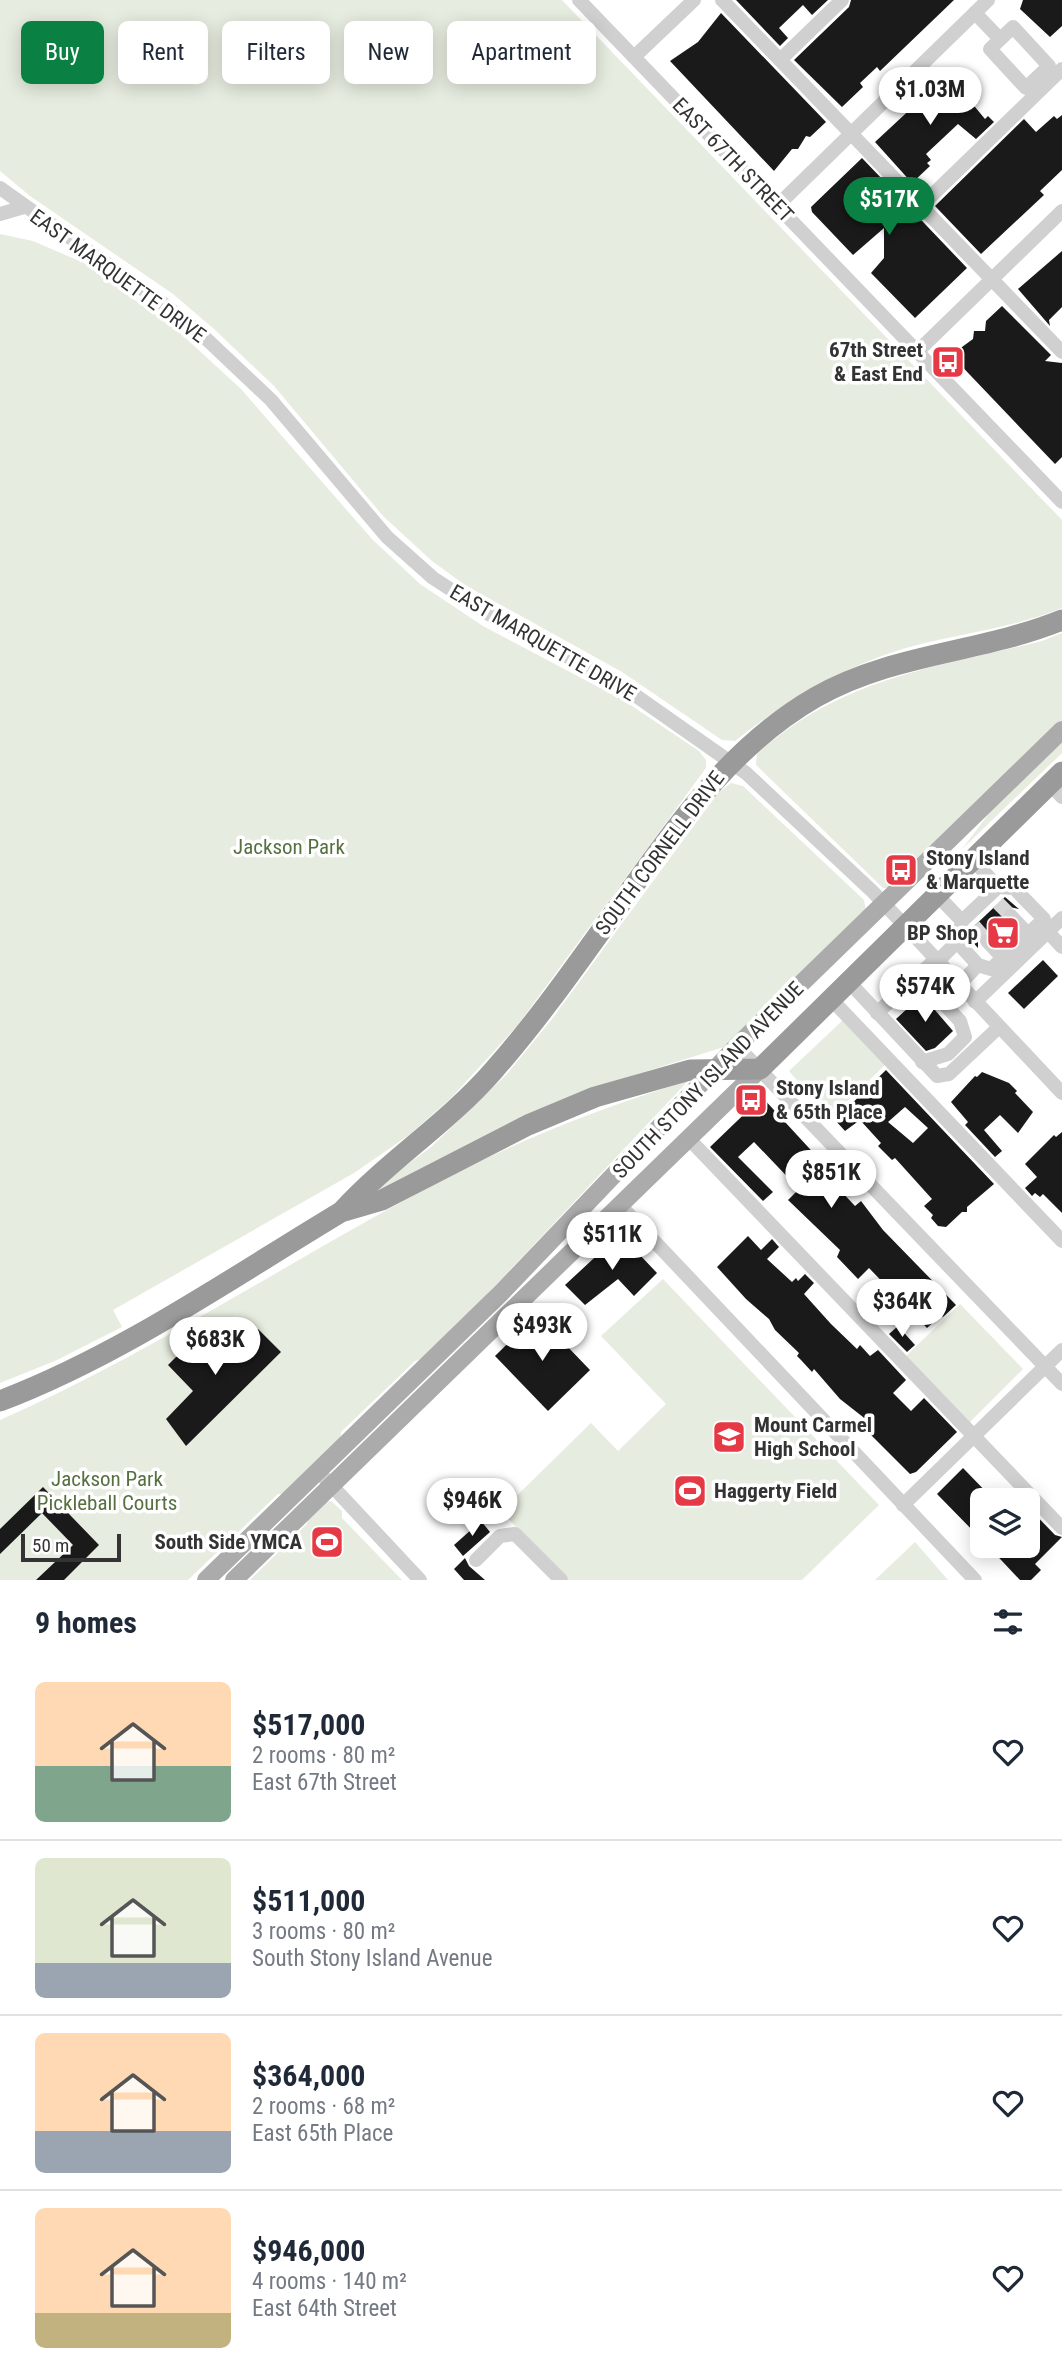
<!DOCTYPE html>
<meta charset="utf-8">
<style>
body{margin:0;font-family:"Roboto Condensed",sans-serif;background:#f6f6f7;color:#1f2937;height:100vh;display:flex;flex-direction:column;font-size:26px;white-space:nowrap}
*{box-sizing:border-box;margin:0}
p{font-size:23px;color:#747a83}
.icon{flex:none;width:38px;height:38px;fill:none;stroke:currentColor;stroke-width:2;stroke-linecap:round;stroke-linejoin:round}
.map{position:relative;height:1580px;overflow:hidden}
.panel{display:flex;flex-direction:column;background:#fff;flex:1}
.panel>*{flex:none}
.guide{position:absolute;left:21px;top:21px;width:700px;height:63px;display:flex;gap:14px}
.fabs{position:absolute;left:970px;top:1488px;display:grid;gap:14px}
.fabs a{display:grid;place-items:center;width:70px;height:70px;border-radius:10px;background:#fff;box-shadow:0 4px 18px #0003;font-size:35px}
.scale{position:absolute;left:21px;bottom:18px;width:100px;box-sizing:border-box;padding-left:7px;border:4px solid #333;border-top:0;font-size:19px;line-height:24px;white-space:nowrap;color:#333;-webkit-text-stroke:5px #fff;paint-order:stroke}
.price{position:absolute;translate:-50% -60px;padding:0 16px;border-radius:24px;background:#fff;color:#222;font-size:23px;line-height:46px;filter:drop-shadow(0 2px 4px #0008)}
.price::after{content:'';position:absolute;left:50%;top:42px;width:21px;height:16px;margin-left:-10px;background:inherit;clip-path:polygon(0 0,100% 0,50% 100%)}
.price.selected{background:#0b8043;color:#fff}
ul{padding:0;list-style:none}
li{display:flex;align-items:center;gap:21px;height:175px;padding:0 35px}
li+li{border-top:2px solid #e0e1e3}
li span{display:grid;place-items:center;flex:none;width:196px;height:140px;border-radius:10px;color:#555}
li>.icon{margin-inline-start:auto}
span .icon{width:84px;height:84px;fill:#fffc;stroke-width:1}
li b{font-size:30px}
h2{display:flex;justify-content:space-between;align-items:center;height:84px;padding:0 35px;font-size:30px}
.pill{padding:0 24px;border-radius:10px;background:#fff;box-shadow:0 4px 18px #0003;font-size:24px;line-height:63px}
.pill.selected{background:#0b8043;color:#fff}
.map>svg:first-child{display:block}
</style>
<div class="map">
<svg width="1062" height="1580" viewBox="0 0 1062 1580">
<rect width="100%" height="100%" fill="#fff"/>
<g fill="#e6ecdf">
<path d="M0,0H562L1062,520V608C1013,628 963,633 913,646C845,665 790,698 735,741L722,740L622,672L465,585L432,561L383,516L274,386L214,329L173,294L30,196L0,171Z"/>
<polygon points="0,234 33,241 84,263 179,332 241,389 372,539 420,584 483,626 623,700 699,751 706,760 706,768 517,1026 450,1099 409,1135 354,1173 113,1310 122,1327 57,1360 0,1383"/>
<path d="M1062,633V720L889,888H883L756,765L757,754C841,678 936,667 1042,641Z"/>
<polygon points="1062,739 1062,753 962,849 994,807"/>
<polygon points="731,783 743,786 864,900 866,911 724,1047 593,1088 507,1124 377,1191 376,1188 431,1147 507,1074 552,1019 717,794"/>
<polygon points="843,1020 887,1063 830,1118 789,1071"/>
<path d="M688,1081L428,1357L415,1361L341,1432L340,1441L286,1494H278L188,1580H0V1420C169,1346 320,1239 485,1159C550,1128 619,1102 688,1081Z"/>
<polygon points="663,1279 879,1505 802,1580 566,1580 501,1511 591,1423 618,1451 666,1404 601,1336"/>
<polygon points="960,1304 1023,1369 969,1423 906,1356"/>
<polygon points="331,1501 342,1511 342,1518 402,1580 250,1580 307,1524 308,1518 326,1502"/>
<polygon points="915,1542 948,1580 875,1580"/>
</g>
<g fill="#1a1a1a" fill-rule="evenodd">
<polygon points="736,0 828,0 812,15 803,5 779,28 788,38 780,46"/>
<polygon points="851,0 954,0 880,71 877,67 860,83 863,87 842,107 794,60 849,7"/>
<polygon points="1023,0 1062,0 1062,26 1050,37 1020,9"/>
<polygon points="721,13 826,122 810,137 806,136 798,149 792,149 774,171 670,61 698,42"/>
<polygon points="945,77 948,80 951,78 985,119 988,116 994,122 976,139 958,124 926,154 931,160 927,163 930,166 912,183 875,142"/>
<polygon points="1062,115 1062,170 1040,191 1044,195 981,254 935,206 1024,119 1036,132 1054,116 1057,119"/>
<polygon points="862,158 967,268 915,318 871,273 884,258 884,228 853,255 812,212 811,207"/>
<polygon points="1062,251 1062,307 1049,320 1050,326 1018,289"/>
<polygon points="1002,306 1051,355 1045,361 1062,363 1062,457 1055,464 951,355 973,339 974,331 985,331 986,321"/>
<polygon points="1005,897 1019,909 1009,907 1002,913 1002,925 1010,933 1002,940 995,933 984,932 978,938 978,948 968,937 970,930"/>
<polygon points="1043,960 1058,976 1024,1009 1008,993"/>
<polygon points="922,995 953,1031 935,1048 926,1051 896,1019"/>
<path d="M886,1070L994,1184L967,1207V1212H962L946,1227L938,1226L931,1218L933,1215L924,1206L932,1199L895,1158L892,1160L878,1146L881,1143L860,1120L845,1131L835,1120ZM905,1107L928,1128L913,1143L888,1122Z"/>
<polygon points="982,1072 1009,1083 1017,1091 1015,1093 1033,1112 1018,1133 1000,1115 984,1130 1002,1151 995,1157 965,1125 968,1122 951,1102 975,1076 977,1077"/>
<polygon points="762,1097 820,1160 817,1166 840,1190 855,1206 861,1201 883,1230 956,1305 943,1317 941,1315 927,1328 869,1268 858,1279 837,1257 840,1250 788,1200 799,1189 754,1142 738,1157 773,1192 763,1201 710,1147"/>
<polygon points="1062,1132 1062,1213 1043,1194 1040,1197 1035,1193 1032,1196 1025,1188 1037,1177 1025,1164 1054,1135 1056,1137"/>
<polygon points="620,1234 657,1273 634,1296 618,1279 585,1305 565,1285"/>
<polygon points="748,1236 761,1250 772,1239 779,1247 767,1259 792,1282 796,1278 798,1281 805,1274 814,1283 804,1294 831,1324 857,1349 860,1345 870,1356 878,1350 906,1380 893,1393 911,1411 924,1398 957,1432 916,1472 910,1474 866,1430 869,1427 863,1417 840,1399 814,1369 812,1372 801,1360 797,1356 799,1353 775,1330 769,1319 746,1299 717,1267"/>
<polygon points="537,1315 590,1370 548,1411 495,1356"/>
<polygon points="208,1325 235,1352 258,1329 281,1352 186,1446 166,1419 193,1391 168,1365"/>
<polygon points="898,1326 915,1345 907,1352 889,1334"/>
<polygon points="963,1468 994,1500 982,1500 982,1540 937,1494"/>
<polygon points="43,1487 99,1545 64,1580 36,1580 73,1545 42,1513 0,1554 0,1529"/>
<polygon points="1027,1506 1055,1535 1062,1537 1035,1564 1041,1570 1031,1580 1020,1580 987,1545 1027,1545"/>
<polygon points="481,1521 490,1532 463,1556 454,1545"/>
<polygon points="465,1558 469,1566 485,1580 464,1580 454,1569"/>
</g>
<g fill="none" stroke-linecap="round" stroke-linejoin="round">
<g stroke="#d6d6d6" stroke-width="14" stroke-dasharray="14 7" stroke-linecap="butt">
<polyline points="998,903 1011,916"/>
<polyline points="974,926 987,941"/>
</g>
<g stroke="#d0d0d0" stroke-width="14">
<polyline points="579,0 1062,502"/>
<polyline points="722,0 1062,352"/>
<polyline points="975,13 1000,39"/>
<polygon points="1013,27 1049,66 1026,88 990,49"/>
<polyline points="634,57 694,0"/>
<polyline points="780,60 842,0"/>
<polyline points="0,188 165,305 199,332 271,400 387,537 433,578 487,613 622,686 746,773 873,892 1062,1093"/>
<polyline points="777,206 988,0"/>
<polyline points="921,206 1062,69"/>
<polyline points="0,214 24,207"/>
<polyline points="917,352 1062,211"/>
<polyline points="1050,784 1062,797"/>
<polyline points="937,895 962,921 957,942 978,965 991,969 1044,919 1014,888 998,887 973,860"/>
<polyline points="1011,916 1028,934"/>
<polyline points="962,921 998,887"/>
<polyline points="1048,932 1062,947"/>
<polyline points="987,941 1003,958"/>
<polyline points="937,962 957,942"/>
<polyline points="917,975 960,1021 965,1037 948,1054 922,1062"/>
<polyline points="849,982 937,1076 949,1074 999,1027"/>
<polyline points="959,985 978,965"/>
<polyline points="831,999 1062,1241"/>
<polyline points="975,1002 1062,918"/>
<polyline points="877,1013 935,960"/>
<polyline points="737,1046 1062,1384"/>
<polyline points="689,1139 1062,1528"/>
<polyline points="620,1205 975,1580"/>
<polyline points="318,1471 420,1580"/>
<polyline points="903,1505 1062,1350"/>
<polyline points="476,1560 500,1536 515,1534 561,1580"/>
</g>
<g stroke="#ababab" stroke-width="18">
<polyline points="206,1580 501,1293 737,1046 1062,730"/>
<polyline points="234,1580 760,1069"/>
</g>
<g stroke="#9a9a9a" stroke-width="21">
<path d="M343,1210C389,1160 448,1123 494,1070C546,1011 590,945 637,881C689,809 738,742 816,697C893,653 981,653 1062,620"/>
<path d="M0,1401C121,1355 231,1278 341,1212L382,1200L528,1125L595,1097L690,1070L760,1069L1062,772"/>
</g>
</g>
<defs>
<symbol id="bus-square" viewBox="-11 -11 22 22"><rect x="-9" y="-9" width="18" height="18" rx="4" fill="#e63946" stroke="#fff"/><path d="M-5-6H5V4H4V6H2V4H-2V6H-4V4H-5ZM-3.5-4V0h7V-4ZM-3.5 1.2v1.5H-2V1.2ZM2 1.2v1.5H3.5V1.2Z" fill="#fff"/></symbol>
<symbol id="supermarket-square" viewBox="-11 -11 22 22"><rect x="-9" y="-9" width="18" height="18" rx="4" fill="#e63946" stroke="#fff"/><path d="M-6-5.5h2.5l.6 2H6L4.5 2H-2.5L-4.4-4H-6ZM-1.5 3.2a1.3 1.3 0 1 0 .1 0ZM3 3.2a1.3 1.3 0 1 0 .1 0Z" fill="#fff"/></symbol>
<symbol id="school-square" viewBox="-11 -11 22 22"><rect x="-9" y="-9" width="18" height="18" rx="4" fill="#e63946" stroke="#fff"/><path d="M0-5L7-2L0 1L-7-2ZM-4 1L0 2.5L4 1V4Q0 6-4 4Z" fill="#fff"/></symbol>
<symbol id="stadium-square" viewBox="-11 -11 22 22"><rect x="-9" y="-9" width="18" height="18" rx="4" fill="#e63946" stroke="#fff"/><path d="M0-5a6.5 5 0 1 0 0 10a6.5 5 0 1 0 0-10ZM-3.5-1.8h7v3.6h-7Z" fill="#fff"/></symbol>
</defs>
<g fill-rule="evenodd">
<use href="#bus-square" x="929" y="343" width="38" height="38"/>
<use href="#bus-square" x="882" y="851" width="38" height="38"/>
<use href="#supermarket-square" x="984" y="914" width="38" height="38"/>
<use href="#bus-square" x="732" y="1081" width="38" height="38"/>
<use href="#school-square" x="710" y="1418" width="38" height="38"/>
<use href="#stadium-square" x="671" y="1472" width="38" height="38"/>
<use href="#stadium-square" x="308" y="1523" width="38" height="38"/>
</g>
<g text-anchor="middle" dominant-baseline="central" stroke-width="7" stroke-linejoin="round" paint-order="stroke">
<g font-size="21" fill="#333" stroke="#fff">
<text transform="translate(733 160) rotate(46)">EAST 67TH STREET</text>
<text transform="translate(118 276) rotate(36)">EAST MARQUETTE DRIVE</text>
<text transform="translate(543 643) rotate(30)">EAST MARQUETTE DRIVE</text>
<text transform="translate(660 853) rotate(-53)">SOUTH CORNELL DRIVE</text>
<text transform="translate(708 1080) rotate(-46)">SOUTH STONY ISLAND AVENUE</text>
</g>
<g font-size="21" font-weight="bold" fill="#333" stroke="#fff" text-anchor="start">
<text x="923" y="350" text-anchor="end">67th Street<tspan x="923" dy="24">&amp; East End</tspan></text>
<text x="926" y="858">Stony Island<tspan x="926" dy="24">&amp; Marquette</tspan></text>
<text x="978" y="933" text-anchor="end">BP Shop</text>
<text x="776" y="1088">Stony Island<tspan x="776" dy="24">&amp; 65th Place</tspan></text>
<text x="754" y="1425">Mount Carmel<tspan x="754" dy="24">High School</tspan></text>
<text x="714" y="1491">Haggerty Field</text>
<text x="302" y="1542" text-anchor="end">South Side YMCA</text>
</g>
<g font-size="21" fill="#56703f" stroke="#fff">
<text x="289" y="847">Jackson Park</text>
<text x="107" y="1479">Jackson Park<tspan x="107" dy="24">Pickleball Courts</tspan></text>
</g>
</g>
</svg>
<div class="fabs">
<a><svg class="icon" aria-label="layers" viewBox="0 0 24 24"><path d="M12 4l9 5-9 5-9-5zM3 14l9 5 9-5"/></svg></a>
</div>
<div class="scale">50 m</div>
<b class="price" style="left:930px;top:127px">$1.03M</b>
<b class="price selected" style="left:889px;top:237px">$517K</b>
<b class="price" style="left:925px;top:1024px">$574K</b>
<b class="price" style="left:831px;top:1210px">$851K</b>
<b class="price" style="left:612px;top:1272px">$511K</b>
<b class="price" style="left:902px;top:1339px">$364K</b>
<b class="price" style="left:542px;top:1363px">$493K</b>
<b class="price" style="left:215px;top:1377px">$683K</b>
<b class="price" style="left:472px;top:1538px">$946K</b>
<div class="guide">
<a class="pill selected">Buy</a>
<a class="pill">Rent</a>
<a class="pill">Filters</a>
<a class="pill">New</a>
<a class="pill">Apartment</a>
</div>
</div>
<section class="panel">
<h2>9 homes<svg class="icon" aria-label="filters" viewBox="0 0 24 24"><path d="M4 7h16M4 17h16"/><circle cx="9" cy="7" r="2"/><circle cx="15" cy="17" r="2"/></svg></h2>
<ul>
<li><span style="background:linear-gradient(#ffd9b3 60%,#7fa58c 0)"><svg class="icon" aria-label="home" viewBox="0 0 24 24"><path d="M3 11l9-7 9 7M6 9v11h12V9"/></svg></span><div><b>$517,000</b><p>2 rooms · 80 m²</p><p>East 67th Street</p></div><svg class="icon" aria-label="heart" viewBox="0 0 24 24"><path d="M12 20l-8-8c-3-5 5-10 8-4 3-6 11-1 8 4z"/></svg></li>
<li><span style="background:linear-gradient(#dfe7d0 75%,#9aa5b1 0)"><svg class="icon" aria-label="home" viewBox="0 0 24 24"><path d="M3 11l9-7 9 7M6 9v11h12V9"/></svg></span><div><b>$511,000</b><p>3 rooms · 80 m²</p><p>South Stony Island Avenue</p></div><svg class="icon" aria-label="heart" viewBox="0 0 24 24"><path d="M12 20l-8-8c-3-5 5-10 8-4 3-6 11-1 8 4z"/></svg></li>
<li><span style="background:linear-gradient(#ffd9b3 70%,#9aa5b1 0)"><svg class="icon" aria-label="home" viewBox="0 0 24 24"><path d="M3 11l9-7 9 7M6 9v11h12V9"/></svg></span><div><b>$364,000</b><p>2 rooms · 68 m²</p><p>East 65th Place</p></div><svg class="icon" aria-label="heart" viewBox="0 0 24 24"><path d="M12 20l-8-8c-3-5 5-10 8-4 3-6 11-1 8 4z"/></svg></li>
<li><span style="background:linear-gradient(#ffd9b3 75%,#c2b280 0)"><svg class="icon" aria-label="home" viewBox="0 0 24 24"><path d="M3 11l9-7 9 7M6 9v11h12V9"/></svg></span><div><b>$946,000</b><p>4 rooms · 140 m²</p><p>East 64th Street</p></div><svg class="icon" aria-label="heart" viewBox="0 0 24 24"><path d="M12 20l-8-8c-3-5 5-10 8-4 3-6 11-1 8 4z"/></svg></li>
</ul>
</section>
